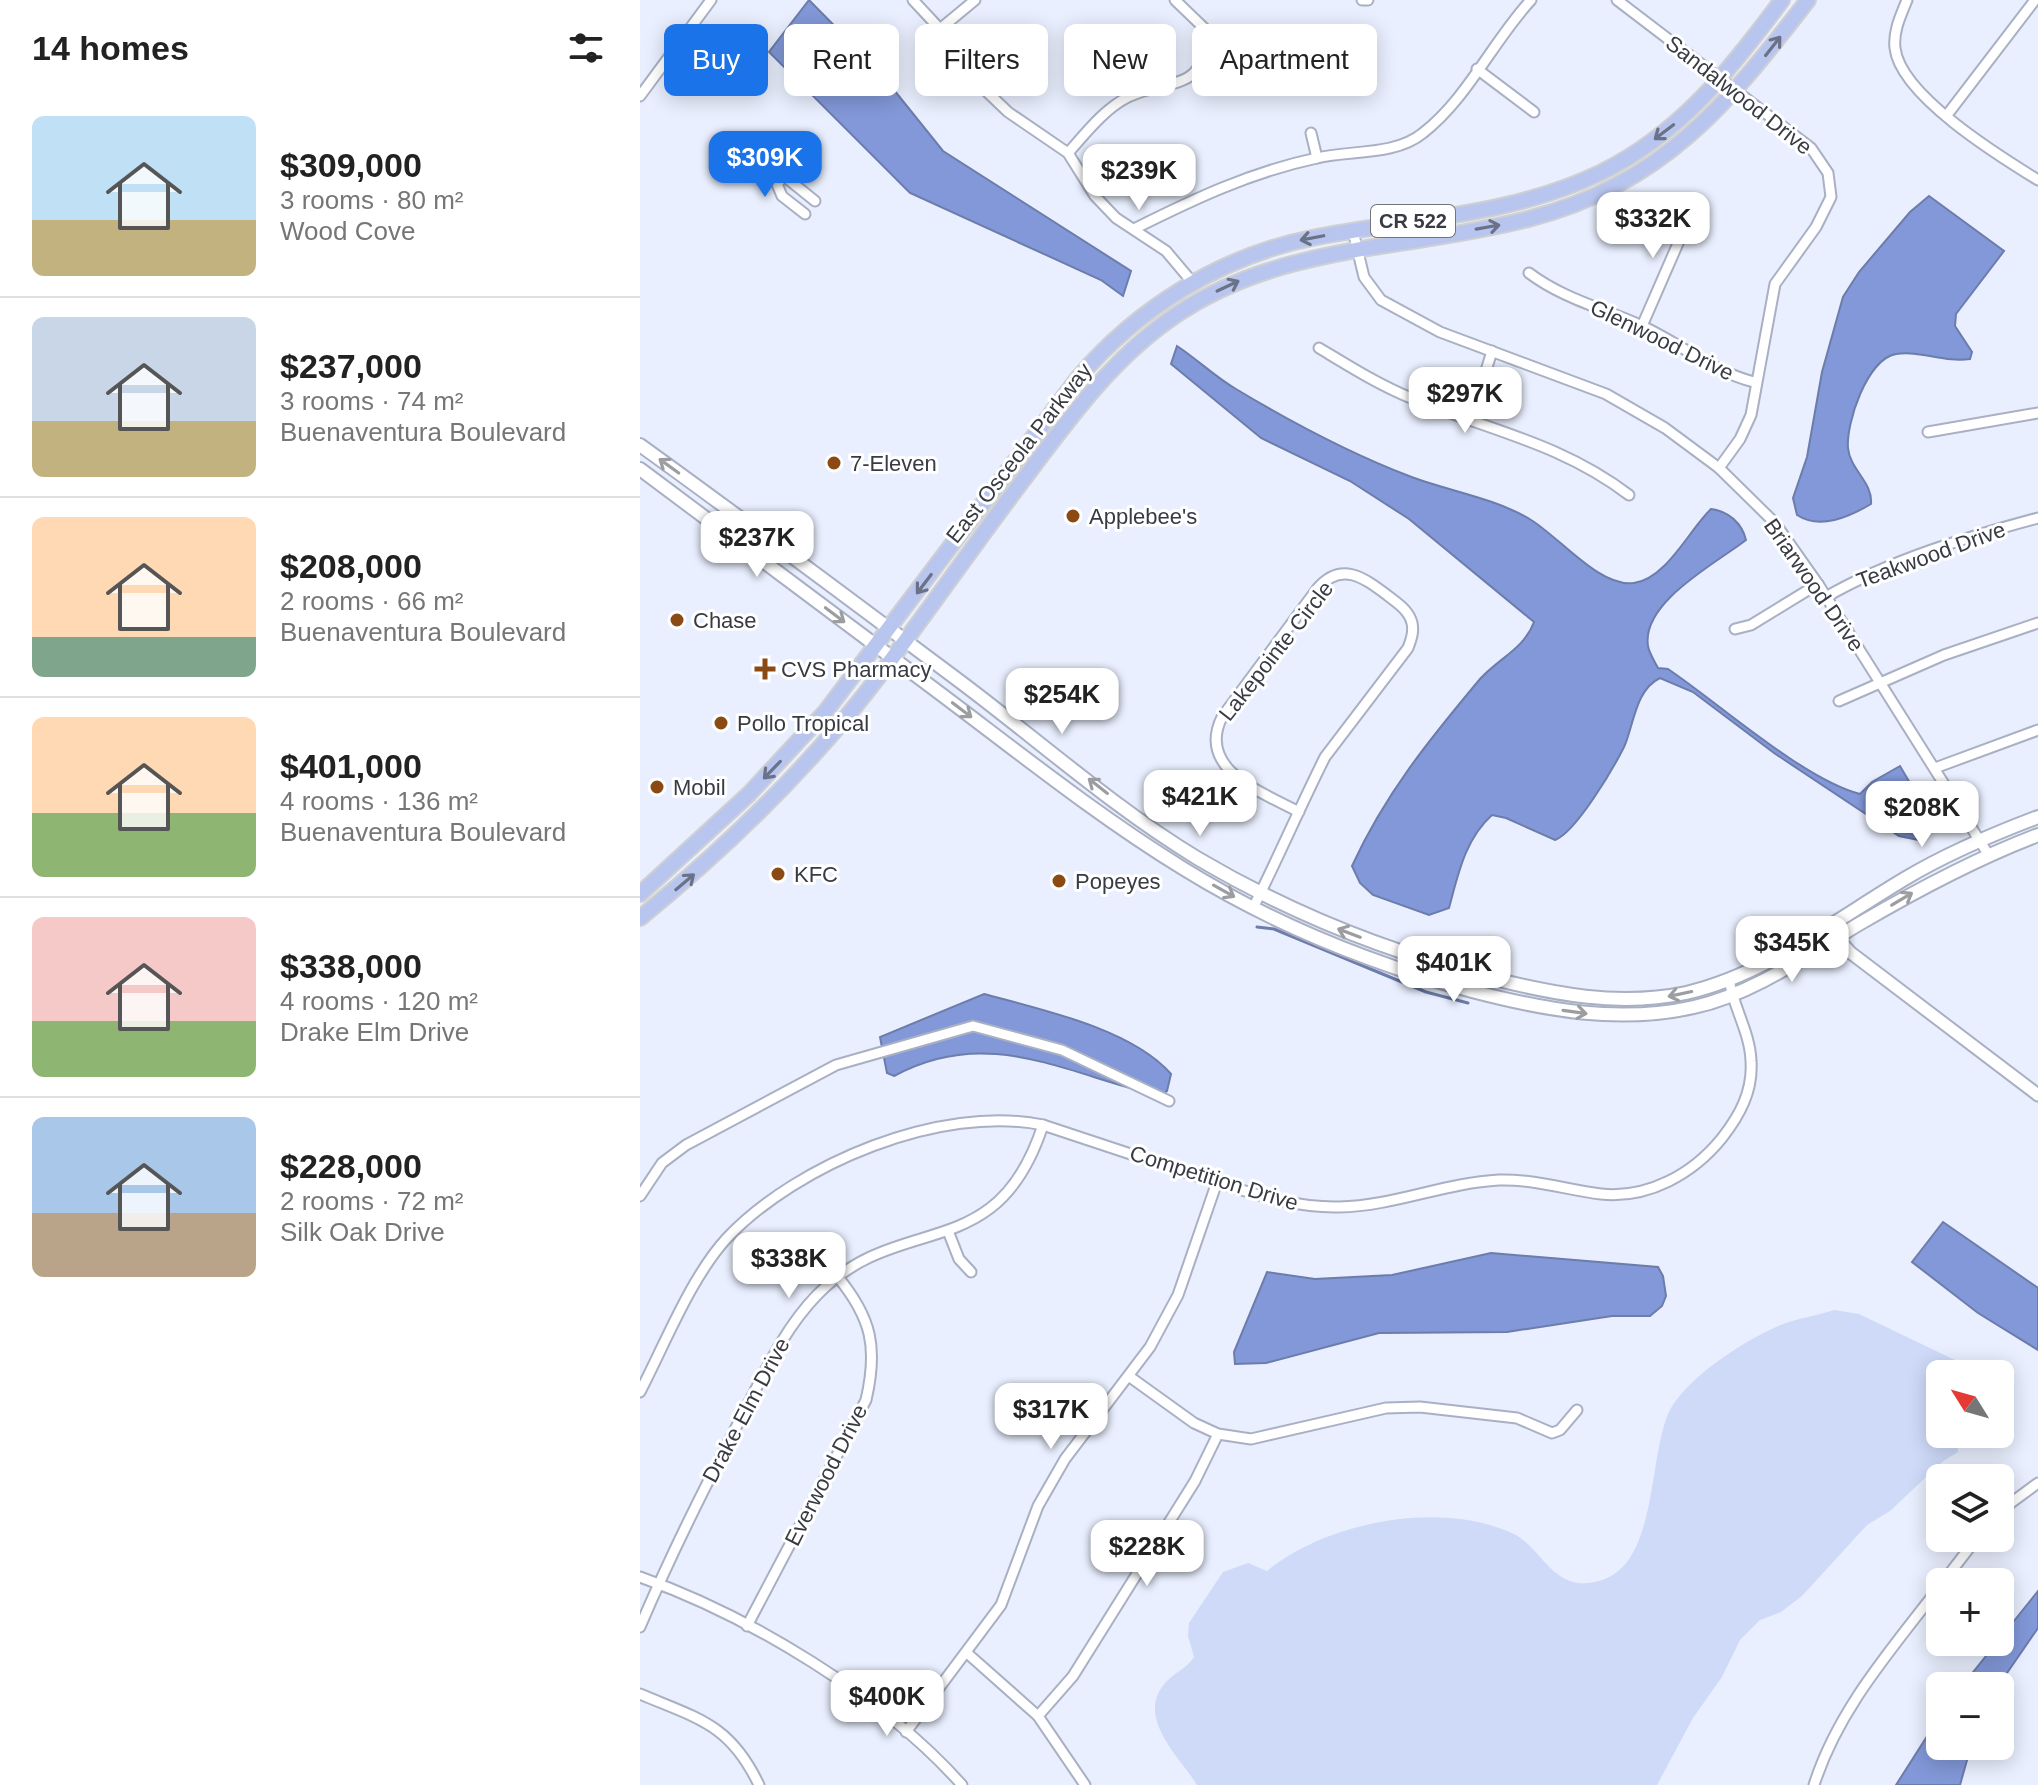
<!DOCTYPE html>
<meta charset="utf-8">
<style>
body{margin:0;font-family:Arial,sans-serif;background:#f6f6f6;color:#222;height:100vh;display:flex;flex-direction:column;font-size:30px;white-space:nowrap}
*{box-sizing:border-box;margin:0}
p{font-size:26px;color:#767676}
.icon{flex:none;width:44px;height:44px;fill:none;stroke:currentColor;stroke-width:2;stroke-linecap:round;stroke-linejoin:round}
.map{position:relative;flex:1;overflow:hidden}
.side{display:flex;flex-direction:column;background:#fff;width:640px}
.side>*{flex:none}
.guide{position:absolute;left:24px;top:24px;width:760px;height:72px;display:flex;gap:16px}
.needle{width:52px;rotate:307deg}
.fabs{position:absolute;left:1286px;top:1360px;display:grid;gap:16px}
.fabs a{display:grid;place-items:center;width:88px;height:88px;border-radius:12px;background:#fff;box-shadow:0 4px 20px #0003;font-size:40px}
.price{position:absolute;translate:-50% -68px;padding:0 18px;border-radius:16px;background:#fff;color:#222;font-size:26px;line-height:52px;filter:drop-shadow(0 2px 4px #0008)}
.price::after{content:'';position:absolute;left:50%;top:48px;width:24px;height:18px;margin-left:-12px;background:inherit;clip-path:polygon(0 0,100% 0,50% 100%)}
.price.selected{background:#1a73e8;color:#fff}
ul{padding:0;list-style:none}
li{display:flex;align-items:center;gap:24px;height:200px;padding:0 32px}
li+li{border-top:2px solid #e0e0e0}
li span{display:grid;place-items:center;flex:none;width:224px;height:160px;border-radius:12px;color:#555}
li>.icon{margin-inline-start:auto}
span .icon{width:96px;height:96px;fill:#fffc;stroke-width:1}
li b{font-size:34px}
h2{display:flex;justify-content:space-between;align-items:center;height:96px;padding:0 32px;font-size:34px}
.tag{padding:0 28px;border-radius:12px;background:#fff;box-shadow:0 4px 20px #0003;font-size:28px;line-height:72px}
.tag.selected{background:#1a73e8;color:#fff}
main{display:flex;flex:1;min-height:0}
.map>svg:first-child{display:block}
</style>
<main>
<section class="side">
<h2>14 homes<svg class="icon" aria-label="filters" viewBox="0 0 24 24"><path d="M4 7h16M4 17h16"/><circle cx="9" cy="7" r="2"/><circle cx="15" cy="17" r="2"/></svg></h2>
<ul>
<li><span style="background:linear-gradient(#bfe0f5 65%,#c2b280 0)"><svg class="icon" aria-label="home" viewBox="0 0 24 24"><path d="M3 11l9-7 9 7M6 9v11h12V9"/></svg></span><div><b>$309,000</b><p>3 rooms · 80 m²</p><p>Wood Cove</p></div></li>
<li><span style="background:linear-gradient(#c9d6e8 65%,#c2b280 0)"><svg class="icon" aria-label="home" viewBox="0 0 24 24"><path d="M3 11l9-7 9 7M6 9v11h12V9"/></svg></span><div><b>$237,000</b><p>3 rooms · 74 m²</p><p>Buenaventura Boulevard</p></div></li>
<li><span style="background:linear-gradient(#ffd9b3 75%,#7fa58c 0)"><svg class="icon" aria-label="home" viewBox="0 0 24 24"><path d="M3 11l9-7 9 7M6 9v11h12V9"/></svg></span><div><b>$208,000</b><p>2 rooms · 66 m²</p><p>Buenaventura Boulevard</p></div></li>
<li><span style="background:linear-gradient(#ffd9b3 60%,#8fb573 0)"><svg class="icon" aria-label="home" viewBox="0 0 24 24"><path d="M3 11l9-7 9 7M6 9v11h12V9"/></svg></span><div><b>$401,000</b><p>4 rooms · 136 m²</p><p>Buenaventura Boulevard</p></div></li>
<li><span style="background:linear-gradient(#f6c9c9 65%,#8fb573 0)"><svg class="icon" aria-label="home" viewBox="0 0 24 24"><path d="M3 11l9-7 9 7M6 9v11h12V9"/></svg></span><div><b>$338,000</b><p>4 rooms · 120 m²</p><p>Drake Elm Drive</p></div></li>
<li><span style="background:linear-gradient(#a9c7e8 60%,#b9a48a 0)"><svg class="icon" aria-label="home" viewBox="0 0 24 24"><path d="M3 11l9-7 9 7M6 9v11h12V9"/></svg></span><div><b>$228,000</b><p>2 rooms · 72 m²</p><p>Silk Oak Drive</p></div></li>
</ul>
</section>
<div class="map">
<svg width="1398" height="1785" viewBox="0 0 1398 1785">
<rect width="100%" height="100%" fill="#e9effe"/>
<path fill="#cedaf8" d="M1194,1310L1219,1314L1319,1362L1320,1374H1300V1434H1318V1452L1302,1462L1250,1511L1227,1525L1162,1596L1141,1612L1120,1620L1100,1640L1082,1677L1053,1718L1017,1785H557C540,1757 493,1716 527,1681C536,1672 547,1668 554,1657L548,1636L549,1623L583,1572L608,1563L627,1571C688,1521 801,1500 874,1534C904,1549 915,1598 965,1579C1019,1558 1008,1449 1031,1408C1051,1375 1101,1343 1136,1327C1153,1319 1176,1316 1194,1310Z"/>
<g fill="#8298d8" stroke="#6c7cab" stroke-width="2">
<polygon points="169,0 238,70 303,151 491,271 483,296 461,280 270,193 129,52"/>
<path d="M1289,196L1364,251L1316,314L1315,326L1332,352L1330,359C1305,363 1280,350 1256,354C1227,359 1206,423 1208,448C1210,470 1233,482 1231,504C1209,517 1180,530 1157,515L1153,498L1167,457L1182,372L1203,297L1219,272L1270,212Z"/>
<path d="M537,346C557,359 575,377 596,389C651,422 709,453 769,476C808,491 851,497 888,518C918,535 959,588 994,583C1027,578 1049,530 1071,509C1088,511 1102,523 1106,540C1078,562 1001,602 1008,646C1009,653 1015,662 1018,668L1028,669C1080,704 1163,779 1220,794L1232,782L1260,766L1290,817V826L1278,840L1259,836L1134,753L1053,692L1020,678C995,690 994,725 984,747C973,769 936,832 915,840L866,818L852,815C825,839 818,875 809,908L789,915L733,895L720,883L712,866C745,794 789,740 840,679C859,658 884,649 894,622L769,519L710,481L621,438L531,364Z"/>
<path d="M344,994C400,1009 492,1029 531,1074L527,1091L521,1096C427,1075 349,1024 254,1076L247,1073L240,1037Z"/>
<polygon points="1303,1222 1398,1288 1398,1350 1338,1313 1272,1262"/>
<polygon points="851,1253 1018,1267 1023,1276 1026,1296 1022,1306 1010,1316 972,1316 867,1332 739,1333 626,1363 595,1364 594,1352 627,1272 675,1279 752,1275"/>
<polygon points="1398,1591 1398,1628 1358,1686 1322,1686"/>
<polygon points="1300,1716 1300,1746 1331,1746 1320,1785 1256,1785"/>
</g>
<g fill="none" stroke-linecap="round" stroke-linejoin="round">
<polyline stroke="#6c7cab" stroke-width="3" points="617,927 634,929 786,992 828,1003"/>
<defs>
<g id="minor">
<polyline points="273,0 300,29 344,89 368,112 428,153 455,196 476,218 526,251 553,283"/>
<polyline points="722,0 728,0"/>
<polyline points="977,0 1171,148 1188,173 1191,197 1176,227 1135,284 1111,415 1100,439 1079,468"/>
<path d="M1267,0C1261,15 1253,31 1255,48C1260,95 1359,156 1398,180"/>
<polyline points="300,29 335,0"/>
<polyline points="463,49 487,97"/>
<polyline points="837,69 894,112"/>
<polyline points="0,96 71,0"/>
<polyline points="1307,115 1395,0"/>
<polyline points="671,133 677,158"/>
<path d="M428,153C445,134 464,109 488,97C530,77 569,94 564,28L535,0"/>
<polyline points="165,214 142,196 137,184 144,176 175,201"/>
<path d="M494,229C554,199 611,172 677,158C710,150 755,156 783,133C827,99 853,41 891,0"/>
<polyline points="713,231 724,277 741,300 800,332 966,394 1025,428 1079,468 1135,523 1178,584 1348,854"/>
<path d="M889,273C922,298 962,308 1000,325C1040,343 1071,371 1114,382"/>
<polyline points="1002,326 1046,225 1047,200"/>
<path d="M679,348C709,366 739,385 771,398C848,430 921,443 989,495"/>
<polyline points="831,420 852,351"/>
<polyline points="1288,432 1398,413"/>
<path d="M1186,597C1250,560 1327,537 1398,518"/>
<polyline points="1095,629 1111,625 1178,584"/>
<polyline points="1199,701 1304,655 1398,623"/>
<polyline points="1295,768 1398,730"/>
<path d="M613,908C638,858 660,807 685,757L768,648C771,640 774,632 772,623C769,610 757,603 747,595C723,577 701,561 677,589L582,717C556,770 622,792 659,812"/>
<polyline points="0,1196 22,1163 46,1145 196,1065 333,1026 422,1050 529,1101"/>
<polyline points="308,1231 319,1259 331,1272"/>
<polyline points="490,1377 554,1423 578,1434 611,1439 746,1408 780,1407 877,1418 912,1433 920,1430 937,1410"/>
<path d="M0,1392C25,1344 51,1277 87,1238C157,1164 301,1104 403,1125C458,1143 514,1162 569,1180C612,1193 653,1208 699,1207C754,1206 804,1183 859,1180C895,1179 927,1190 961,1194C1008,1199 1053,1174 1082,1138C1100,1115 1113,1091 1111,1061C1110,1032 1093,1007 1089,979"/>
<polyline points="1360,1511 1398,1483"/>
<path d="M0,1577C110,1616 244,1697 322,1785"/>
<polyline points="1303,1582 1337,1538"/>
<path d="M107,1626L226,1400C238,1348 232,1318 197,1276"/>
<path d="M0,1627C31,1554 66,1484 103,1414C125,1372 144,1329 177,1295C260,1209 356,1269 403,1125"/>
<polyline points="327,1653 398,1716 445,1785"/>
<path d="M0,1694C59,1719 90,1724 119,1785"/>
<polyline points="398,1716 433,1676 555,1481 578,1434"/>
<polyline points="266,1732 361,1605 398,1506 425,1459 510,1347 538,1295 577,1182"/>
<path d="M1174,1785C1198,1709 1252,1649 1300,1586"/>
</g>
<polyline id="tertiary" points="1186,926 1211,953 1398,1095"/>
<g id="secondary">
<path d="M0,445C107,522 212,601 318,680C397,739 473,807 557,858C648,912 745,951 847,977C912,994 979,1007 1046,993C1125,975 1197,919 1266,878C1308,853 1353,834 1398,817"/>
<path d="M0,469C90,536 180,604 270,671C361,738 448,810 544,869C633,924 732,964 832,991C905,1010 979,1024 1054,1007C1113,994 1167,955 1219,924C1277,890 1335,859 1398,835"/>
</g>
<g id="primary">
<path d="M0,894L109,794L186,711L438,378C498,308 581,256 672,238C768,219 871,216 960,173C1040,134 1091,69 1142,0"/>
<path d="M0,918C88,846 170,767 239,676C289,610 336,542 386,476C431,416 475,355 539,313C645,243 769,250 888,219C1023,184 1087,105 1168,0"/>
</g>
</defs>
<use href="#minor" stroke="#a9b0c3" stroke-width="13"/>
<use href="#tertiary" stroke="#a9b0c3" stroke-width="15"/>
<use href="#secondary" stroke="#a9b0c3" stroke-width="16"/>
<use href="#primary" stroke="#cfd0d2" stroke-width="18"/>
<use href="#minor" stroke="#fff" stroke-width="9"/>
<use href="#tertiary" stroke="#fff" stroke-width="11"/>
<use href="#secondary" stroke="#fff" stroke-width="12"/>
<use href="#primary" stroke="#b8c5ef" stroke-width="14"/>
</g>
<defs><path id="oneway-shaft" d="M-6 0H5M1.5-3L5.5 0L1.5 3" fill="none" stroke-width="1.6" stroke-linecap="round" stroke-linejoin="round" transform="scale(2)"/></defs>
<g stroke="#6b7288">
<use href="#oneway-shaft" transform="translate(1133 46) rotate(-52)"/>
<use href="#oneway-shaft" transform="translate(1024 132) rotate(143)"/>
<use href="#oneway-shaft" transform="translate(848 227) rotate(-10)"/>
<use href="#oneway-shaft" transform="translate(672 238) rotate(169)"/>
<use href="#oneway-shaft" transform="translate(588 286) rotate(-25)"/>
<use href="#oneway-shaft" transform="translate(284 584) rotate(127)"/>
<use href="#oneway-shaft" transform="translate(132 770) rotate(134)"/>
<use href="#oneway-shaft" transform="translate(45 882) rotate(-40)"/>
</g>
<g stroke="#9c9da1">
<use href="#oneway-shaft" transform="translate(29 466) rotate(-144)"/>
<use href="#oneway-shaft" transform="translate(195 615) rotate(37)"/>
<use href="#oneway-shaft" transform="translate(322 710) rotate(37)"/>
<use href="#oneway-shaft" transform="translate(458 786) rotate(-142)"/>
<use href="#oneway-shaft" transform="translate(584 891) rotate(29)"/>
<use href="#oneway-shaft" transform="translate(1262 899) rotate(-31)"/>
<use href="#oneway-shaft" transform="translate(709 933) rotate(-159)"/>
<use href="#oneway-shaft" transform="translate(1040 994) rotate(168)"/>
<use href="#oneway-shaft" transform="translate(935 1012) rotate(8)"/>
</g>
<g fill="#8b4a14" stroke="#fff" stroke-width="3">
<circle cx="194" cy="463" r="8"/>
<circle cx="433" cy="516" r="8"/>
<circle cx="37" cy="620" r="8"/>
<path d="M121 657h8v8h8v8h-8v8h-8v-8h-8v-8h8z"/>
<circle cx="81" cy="723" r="8"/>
<circle cx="17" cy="787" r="8"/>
<circle cx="138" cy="874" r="8"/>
<circle cx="419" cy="881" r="8"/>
</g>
<g text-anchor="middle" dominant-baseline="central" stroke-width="6" stroke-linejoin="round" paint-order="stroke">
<rect fill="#fff" stroke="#74767b" stroke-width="2" x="731" y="205" width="84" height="32" rx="6"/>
<g font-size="20" font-weight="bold" fill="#383b43">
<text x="773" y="221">CR 522</text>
</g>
<g font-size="22" fill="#383b43" stroke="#fff">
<text transform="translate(1099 95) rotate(38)">Sandalwood Drive</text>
<text transform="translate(1022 340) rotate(26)">Glenwood Drive</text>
<text transform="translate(379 453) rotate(-52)">East Osceola Parkway</text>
<text transform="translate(1291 555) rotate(-20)">Teakwood Drive</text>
<text transform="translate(1174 585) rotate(55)">Briarwood Drive</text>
<text transform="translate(636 651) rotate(-52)">Lakepointe Circle</text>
<text transform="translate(574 1178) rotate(17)">Competition Drive</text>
<text transform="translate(106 1410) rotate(-62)">Drake Elm Drive</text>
<text transform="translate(186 1475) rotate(-63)">Everwood Drive</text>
</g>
<g font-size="22" fill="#383b43" stroke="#fff" text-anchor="start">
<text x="210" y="463">7-Eleven</text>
<text x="449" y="516">Applebee's</text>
<text x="53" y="620">Chase</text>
<text x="141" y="669">CVS Pharmacy</text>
<text x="97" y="723">Pollo Tropical</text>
<text x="33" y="787">Mobil</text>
<text x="154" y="874">KFC</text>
<text x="435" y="881">Popeyes</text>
</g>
</g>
</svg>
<div class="fabs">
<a><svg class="needle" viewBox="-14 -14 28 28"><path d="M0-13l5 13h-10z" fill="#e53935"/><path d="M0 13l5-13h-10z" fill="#767676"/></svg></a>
<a><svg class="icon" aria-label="layers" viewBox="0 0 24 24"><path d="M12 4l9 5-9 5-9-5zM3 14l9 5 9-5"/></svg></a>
<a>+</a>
<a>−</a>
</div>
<b class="price selected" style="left:125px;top:199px">$309K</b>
<b class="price" style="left:499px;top:212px">$239K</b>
<b class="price" style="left:1013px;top:260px">$332K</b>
<b class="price" style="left:825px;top:435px">$297K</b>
<b class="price" style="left:117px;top:579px">$237K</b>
<b class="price" style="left:422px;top:736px">$254K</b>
<b class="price" style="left:560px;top:838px">$421K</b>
<b class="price" style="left:1282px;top:849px">$208K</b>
<b class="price" style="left:1152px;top:984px">$345K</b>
<b class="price" style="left:814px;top:1004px">$401K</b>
<b class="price" style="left:149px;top:1300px">$338K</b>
<b class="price" style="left:411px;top:1451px">$317K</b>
<b class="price" style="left:507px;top:1588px">$228K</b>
<b class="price" style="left:247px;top:1738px">$400K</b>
<div class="guide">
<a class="tag selected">Buy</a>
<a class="tag">Rent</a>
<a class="tag">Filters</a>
<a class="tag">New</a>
<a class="tag">Apartment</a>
</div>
</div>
</main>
